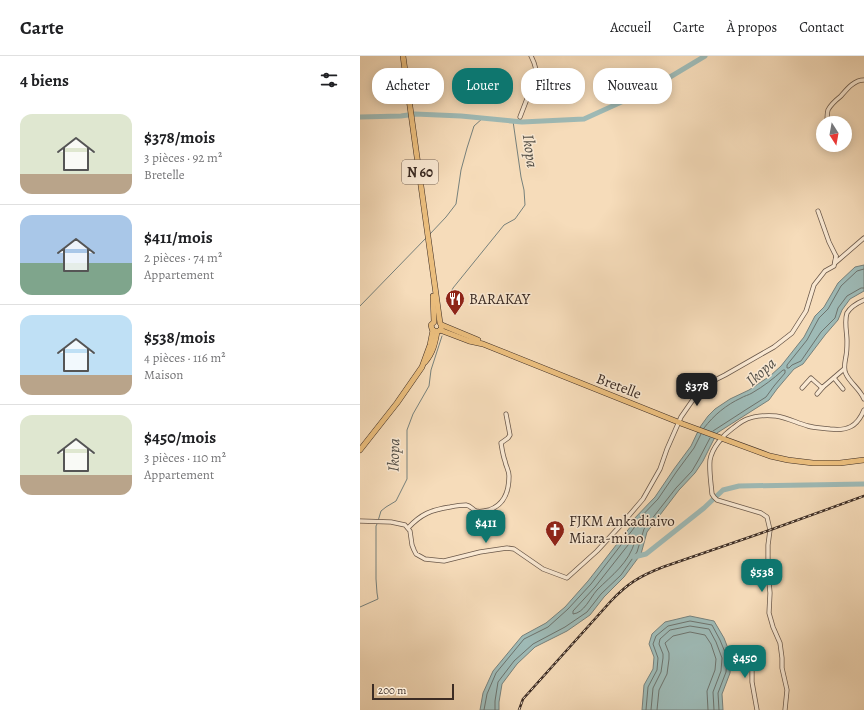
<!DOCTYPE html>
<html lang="fr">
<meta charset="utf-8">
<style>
body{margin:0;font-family:Alegreya,serif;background:#f2f2f2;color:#202124;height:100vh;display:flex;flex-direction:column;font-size:15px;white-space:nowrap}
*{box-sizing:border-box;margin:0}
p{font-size:13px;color:#757577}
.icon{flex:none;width:22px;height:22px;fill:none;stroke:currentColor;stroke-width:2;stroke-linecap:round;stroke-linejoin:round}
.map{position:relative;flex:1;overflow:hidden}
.panel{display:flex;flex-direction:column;background:#fff;width:360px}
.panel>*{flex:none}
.hud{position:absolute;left:12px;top:12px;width:380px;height:36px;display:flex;gap:8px}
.needle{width:26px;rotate:169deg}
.buttons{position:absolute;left:456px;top:60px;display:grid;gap:8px}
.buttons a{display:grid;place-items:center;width:36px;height:36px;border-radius:50%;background:#fff;box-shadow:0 2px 10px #0003;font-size:20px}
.scale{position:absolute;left:12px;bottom:10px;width:82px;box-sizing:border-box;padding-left:4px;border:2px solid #3c2c24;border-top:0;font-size:11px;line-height:14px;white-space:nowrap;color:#3c2c24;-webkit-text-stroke:3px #f9e8d2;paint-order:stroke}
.price{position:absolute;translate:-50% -34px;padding:0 9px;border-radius:8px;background:#0f766e;color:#fff;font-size:13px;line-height:26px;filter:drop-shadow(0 1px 2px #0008)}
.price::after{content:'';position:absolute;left:50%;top:24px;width:12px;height:9px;margin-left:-6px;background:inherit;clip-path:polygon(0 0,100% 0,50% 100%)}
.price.active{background:#222;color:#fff}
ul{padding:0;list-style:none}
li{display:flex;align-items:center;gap:12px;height:100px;padding:0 20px}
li+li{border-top:1px solid #e0e0e0}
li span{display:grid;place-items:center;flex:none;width:112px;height:80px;border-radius:12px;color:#555}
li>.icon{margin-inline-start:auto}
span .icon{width:48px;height:48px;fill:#fffc;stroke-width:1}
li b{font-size:17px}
h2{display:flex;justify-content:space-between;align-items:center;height:48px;padding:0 20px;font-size:17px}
.pill{padding:0 14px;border-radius:16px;background:#fff;box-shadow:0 2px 10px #0003;font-size:14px;line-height:36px}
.pill.active{background:#0f766e;color:#fff}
header{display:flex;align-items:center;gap:24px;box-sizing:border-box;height:56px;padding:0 20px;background:#fff;border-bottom:1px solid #e0e0e0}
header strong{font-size:19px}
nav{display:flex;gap:22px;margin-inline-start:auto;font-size:14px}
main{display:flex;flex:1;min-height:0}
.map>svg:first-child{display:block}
</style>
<header>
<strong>Carte</strong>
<nav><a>Accueil</a><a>Carte</a><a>À propos</a><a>Contact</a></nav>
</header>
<main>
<section class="panel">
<h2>4 biens<svg class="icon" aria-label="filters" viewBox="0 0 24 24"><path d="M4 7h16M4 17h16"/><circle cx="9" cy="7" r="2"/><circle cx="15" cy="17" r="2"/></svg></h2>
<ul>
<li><span style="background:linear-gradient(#dfe7d0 75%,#b9a48a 0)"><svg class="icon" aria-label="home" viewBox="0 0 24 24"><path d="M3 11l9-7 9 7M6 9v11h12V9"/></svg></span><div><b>$378/mois</b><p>3 pièces · 92 m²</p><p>Bretelle</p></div></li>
<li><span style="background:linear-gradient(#a9c7e8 60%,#7fa58c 0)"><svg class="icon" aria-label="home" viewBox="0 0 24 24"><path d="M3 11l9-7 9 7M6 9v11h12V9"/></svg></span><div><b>$411/mois</b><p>2 pièces · 74 m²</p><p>Appartement</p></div></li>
<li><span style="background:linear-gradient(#bfe0f5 75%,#b9a48a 0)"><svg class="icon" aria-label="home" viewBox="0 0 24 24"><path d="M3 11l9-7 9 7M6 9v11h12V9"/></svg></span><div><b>$538/mois</b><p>4 pièces · 116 m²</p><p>Maison</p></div></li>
<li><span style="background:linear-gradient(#dfe7d0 75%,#b9a48a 0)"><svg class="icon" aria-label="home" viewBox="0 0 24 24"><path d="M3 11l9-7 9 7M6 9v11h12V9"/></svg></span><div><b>$450/mois</b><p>3 pièces · 110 m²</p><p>Appartement</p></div></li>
</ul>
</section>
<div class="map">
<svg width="504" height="654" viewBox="0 0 504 654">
<rect width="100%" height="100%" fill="#f6dcba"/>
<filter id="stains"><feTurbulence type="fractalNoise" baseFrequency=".005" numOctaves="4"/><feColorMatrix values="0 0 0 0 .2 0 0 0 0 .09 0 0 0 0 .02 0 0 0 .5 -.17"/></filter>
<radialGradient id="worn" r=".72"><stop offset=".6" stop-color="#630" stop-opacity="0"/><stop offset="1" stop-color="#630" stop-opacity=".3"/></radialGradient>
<g fill="#9ebab6" stroke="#77817c">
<polygon points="504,209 504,235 490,243 482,254 478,264 465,279 443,308 434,313 417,333 409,344 357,377 343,405 335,417 319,434 287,476 281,498 264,521 244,541 230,559 207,575 175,591 157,608 142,628 139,646 139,654 120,654 123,637 133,615 162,580 186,567 205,551 228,525 271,470 272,465 295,441 314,413 331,390 340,371 348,360 355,353 370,343 389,334 410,320 421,310 444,281 455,260 464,251 478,227 495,211"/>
<polygon points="330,560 354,565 364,582 371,600 370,617 362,638 363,654 282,654 284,629 293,613 294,601 289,588 292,578 305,566"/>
</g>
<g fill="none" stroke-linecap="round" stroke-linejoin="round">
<g stroke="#6d736d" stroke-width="1">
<polyline points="504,213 497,215 481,230 468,253 459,262 447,284 427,309 427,312 429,312 432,309 441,305 461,276 475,262 478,252 487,240 501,232 504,232"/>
<path d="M344,372C354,359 366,349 381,342C384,340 389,339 392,337C404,330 413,323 423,314H425V317L414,330L406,341L387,353L353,375"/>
<path d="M273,483L275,485C269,507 252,519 237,534C230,542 224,557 213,558V555L235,531L272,484Z"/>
<polyline points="124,654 127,638 136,617 164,583 188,571 208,553 231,528 274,472 276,466 298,443 317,415 334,392 341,378"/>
<polyline points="135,654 135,645 138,626 154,605 173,588 205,571 227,556 241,538 261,519 277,496 284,473 316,432 332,415 339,403 350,382"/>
<polyline points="286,654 288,631 297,614 298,602 293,588 296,580 308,570 330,565 352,569 360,584 367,601 366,616 358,637 359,654"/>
<polyline points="291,654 293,632 301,616 303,602 303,598 299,588 300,583 310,574 330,570 349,573 356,586 362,602 361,615 353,636 354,654"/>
<polyline points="297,654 299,634 307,618 309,603 309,597 305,587 313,580 330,576 345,579 351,588 356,603 355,614 347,635 348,654"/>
</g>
<g stroke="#77817c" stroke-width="1">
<polyline points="70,178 86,161 96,148 101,114 107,92 114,70 123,62"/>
<polyline points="88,243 93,232 144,169 155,163 165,149 164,134 161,121 153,65"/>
<polyline points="0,250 67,181"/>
<polyline points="18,465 21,455 26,451 36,445 47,423 47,374 53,358 69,330 71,314 82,280"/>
<polyline points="0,551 18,543 17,537 16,523 16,470 17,468"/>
</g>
<g stroke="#9ebab6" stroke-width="5">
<polyline points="0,61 41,60 55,58 101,60 162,66 224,63 290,33 345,0"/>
<polyline points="274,501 286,498 344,452 363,434 379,430 504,428"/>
</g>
<defs>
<g id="street">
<path d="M160,61L175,22C177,14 175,8 171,0"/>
<path d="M467,67C467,63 467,58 468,54C471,48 476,44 481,40C487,33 494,24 504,24"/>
<polyline points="458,155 469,186 476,200 475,207 504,182"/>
<path d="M504,244C497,247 491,250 487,257C484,265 487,276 487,285C487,290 487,295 486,300C485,306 483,313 486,318C490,327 500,333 504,343"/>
<polyline points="474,322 483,333"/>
<polyline points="442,332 451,322 461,331 463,331 484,313"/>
<polyline points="457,338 463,331"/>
<polyline points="0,465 31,466 45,469 50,475 52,489 54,494 56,498 65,503 84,505 120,496 147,492 154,493 183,513 207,522 237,495 260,470 283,443 300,413 307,393 321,361 339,335 351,326 365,319 414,291 432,277 446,255 454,229 465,215 474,210 476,200"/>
<path d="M48,472C61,458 71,454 90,451C95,450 101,449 106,449C111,450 112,453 116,455C120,456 125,455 129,454C144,449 149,435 149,420C149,414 146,411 145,405C143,400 142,393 141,387L148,382L150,379L146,358"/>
<polyline points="396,592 397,604 392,606 392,626 397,654"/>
<path d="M425,654L427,634L422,612V602L420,587L413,571L409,557L410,537L408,514V489L410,474L407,461L401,457L357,444L354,441L352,438C351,427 349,415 350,404C352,392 363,379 373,372C376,370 379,367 383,365C392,360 406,359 416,360C428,362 437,367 448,370C455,372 463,372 470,373C487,375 497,371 504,354"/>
</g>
<g id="primary">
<path d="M43,0L80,267C84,272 79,278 73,274"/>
<polyline points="82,269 118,284"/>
<polyline points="80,274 109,285 123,288 323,368 410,400 428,404 453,407 480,407 504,404"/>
<path d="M65,306C73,297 75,287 77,276"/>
<polyline points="0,394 37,347 62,311 70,289 73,274 72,273 71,269 74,266 73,240"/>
</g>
</defs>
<use href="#street" stroke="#6a584a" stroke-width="5"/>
<use href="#primary" stroke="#3c2c24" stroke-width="6"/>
<use href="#street" stroke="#f9e8d2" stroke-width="3.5"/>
<use href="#primary" stroke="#ebbe7d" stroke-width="5"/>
<defs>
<path id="rail" d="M159,654L163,643L251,545C268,527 280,520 303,511L410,474L504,440"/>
</defs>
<use href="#rail" stroke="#3c2c24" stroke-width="2.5"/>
<use href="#rail" stroke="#f9e8d2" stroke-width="1" stroke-dasharray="3" stroke-linecap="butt"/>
</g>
<defs>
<symbol id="restaurant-pin" viewBox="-11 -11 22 30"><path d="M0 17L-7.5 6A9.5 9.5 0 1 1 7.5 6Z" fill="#8f2418" stroke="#f9e8d2"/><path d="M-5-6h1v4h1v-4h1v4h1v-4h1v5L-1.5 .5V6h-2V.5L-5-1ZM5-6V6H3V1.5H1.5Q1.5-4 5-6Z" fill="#fff"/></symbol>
<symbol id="church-pin" viewBox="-11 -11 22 30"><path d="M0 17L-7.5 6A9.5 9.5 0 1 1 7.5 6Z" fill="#8f2418" stroke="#f9e8d2"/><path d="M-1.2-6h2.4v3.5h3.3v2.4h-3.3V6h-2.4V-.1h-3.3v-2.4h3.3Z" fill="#fff"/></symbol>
</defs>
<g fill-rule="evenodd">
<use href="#restaurant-pin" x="84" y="232" width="22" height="30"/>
<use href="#church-pin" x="184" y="463" width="22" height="30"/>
</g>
<g text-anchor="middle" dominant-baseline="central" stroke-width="3" stroke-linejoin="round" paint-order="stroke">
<rect fill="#f9e8d2" stroke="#756458" stroke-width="1" x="42" y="104" width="36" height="24" rx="3"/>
<g font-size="14" font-weight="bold" fill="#3c2c24">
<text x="60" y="116">N 60</text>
</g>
<g font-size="15" fill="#3c2c24" stroke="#f9e8d2" text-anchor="start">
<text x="109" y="243">BARAKAY</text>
<text x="209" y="465">FJKM Ankadiaivo<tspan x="209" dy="17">Miara-mino</tspan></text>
</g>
<g font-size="15" fill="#3c2c24" stroke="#f9e8d2">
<text transform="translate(259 330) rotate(21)">Bretelle</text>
</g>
<g font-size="16" font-style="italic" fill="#545048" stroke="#f9e8d2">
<text transform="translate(170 95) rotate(82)">Ikopa</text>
<text transform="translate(401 316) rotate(-42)">Ikopa</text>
<text transform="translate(34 399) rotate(-88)">Ikopa</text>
</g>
</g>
<rect width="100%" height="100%" filter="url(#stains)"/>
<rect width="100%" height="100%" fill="url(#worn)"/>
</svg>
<div class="buttons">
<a><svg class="needle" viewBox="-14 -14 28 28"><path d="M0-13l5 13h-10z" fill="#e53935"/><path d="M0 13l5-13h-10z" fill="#757577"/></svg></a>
</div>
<div class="scale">200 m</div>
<b class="price active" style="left:337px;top:351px">$378</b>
<b class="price" style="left:126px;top:488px">$411</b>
<b class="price" style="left:402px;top:537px">$538</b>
<b class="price" style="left:385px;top:623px">$450</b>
<div class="hud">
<a class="pill">Acheter</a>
<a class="pill active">Louer</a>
<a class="pill">Filtres</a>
<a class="pill">Nouveau</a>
</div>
</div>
</main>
